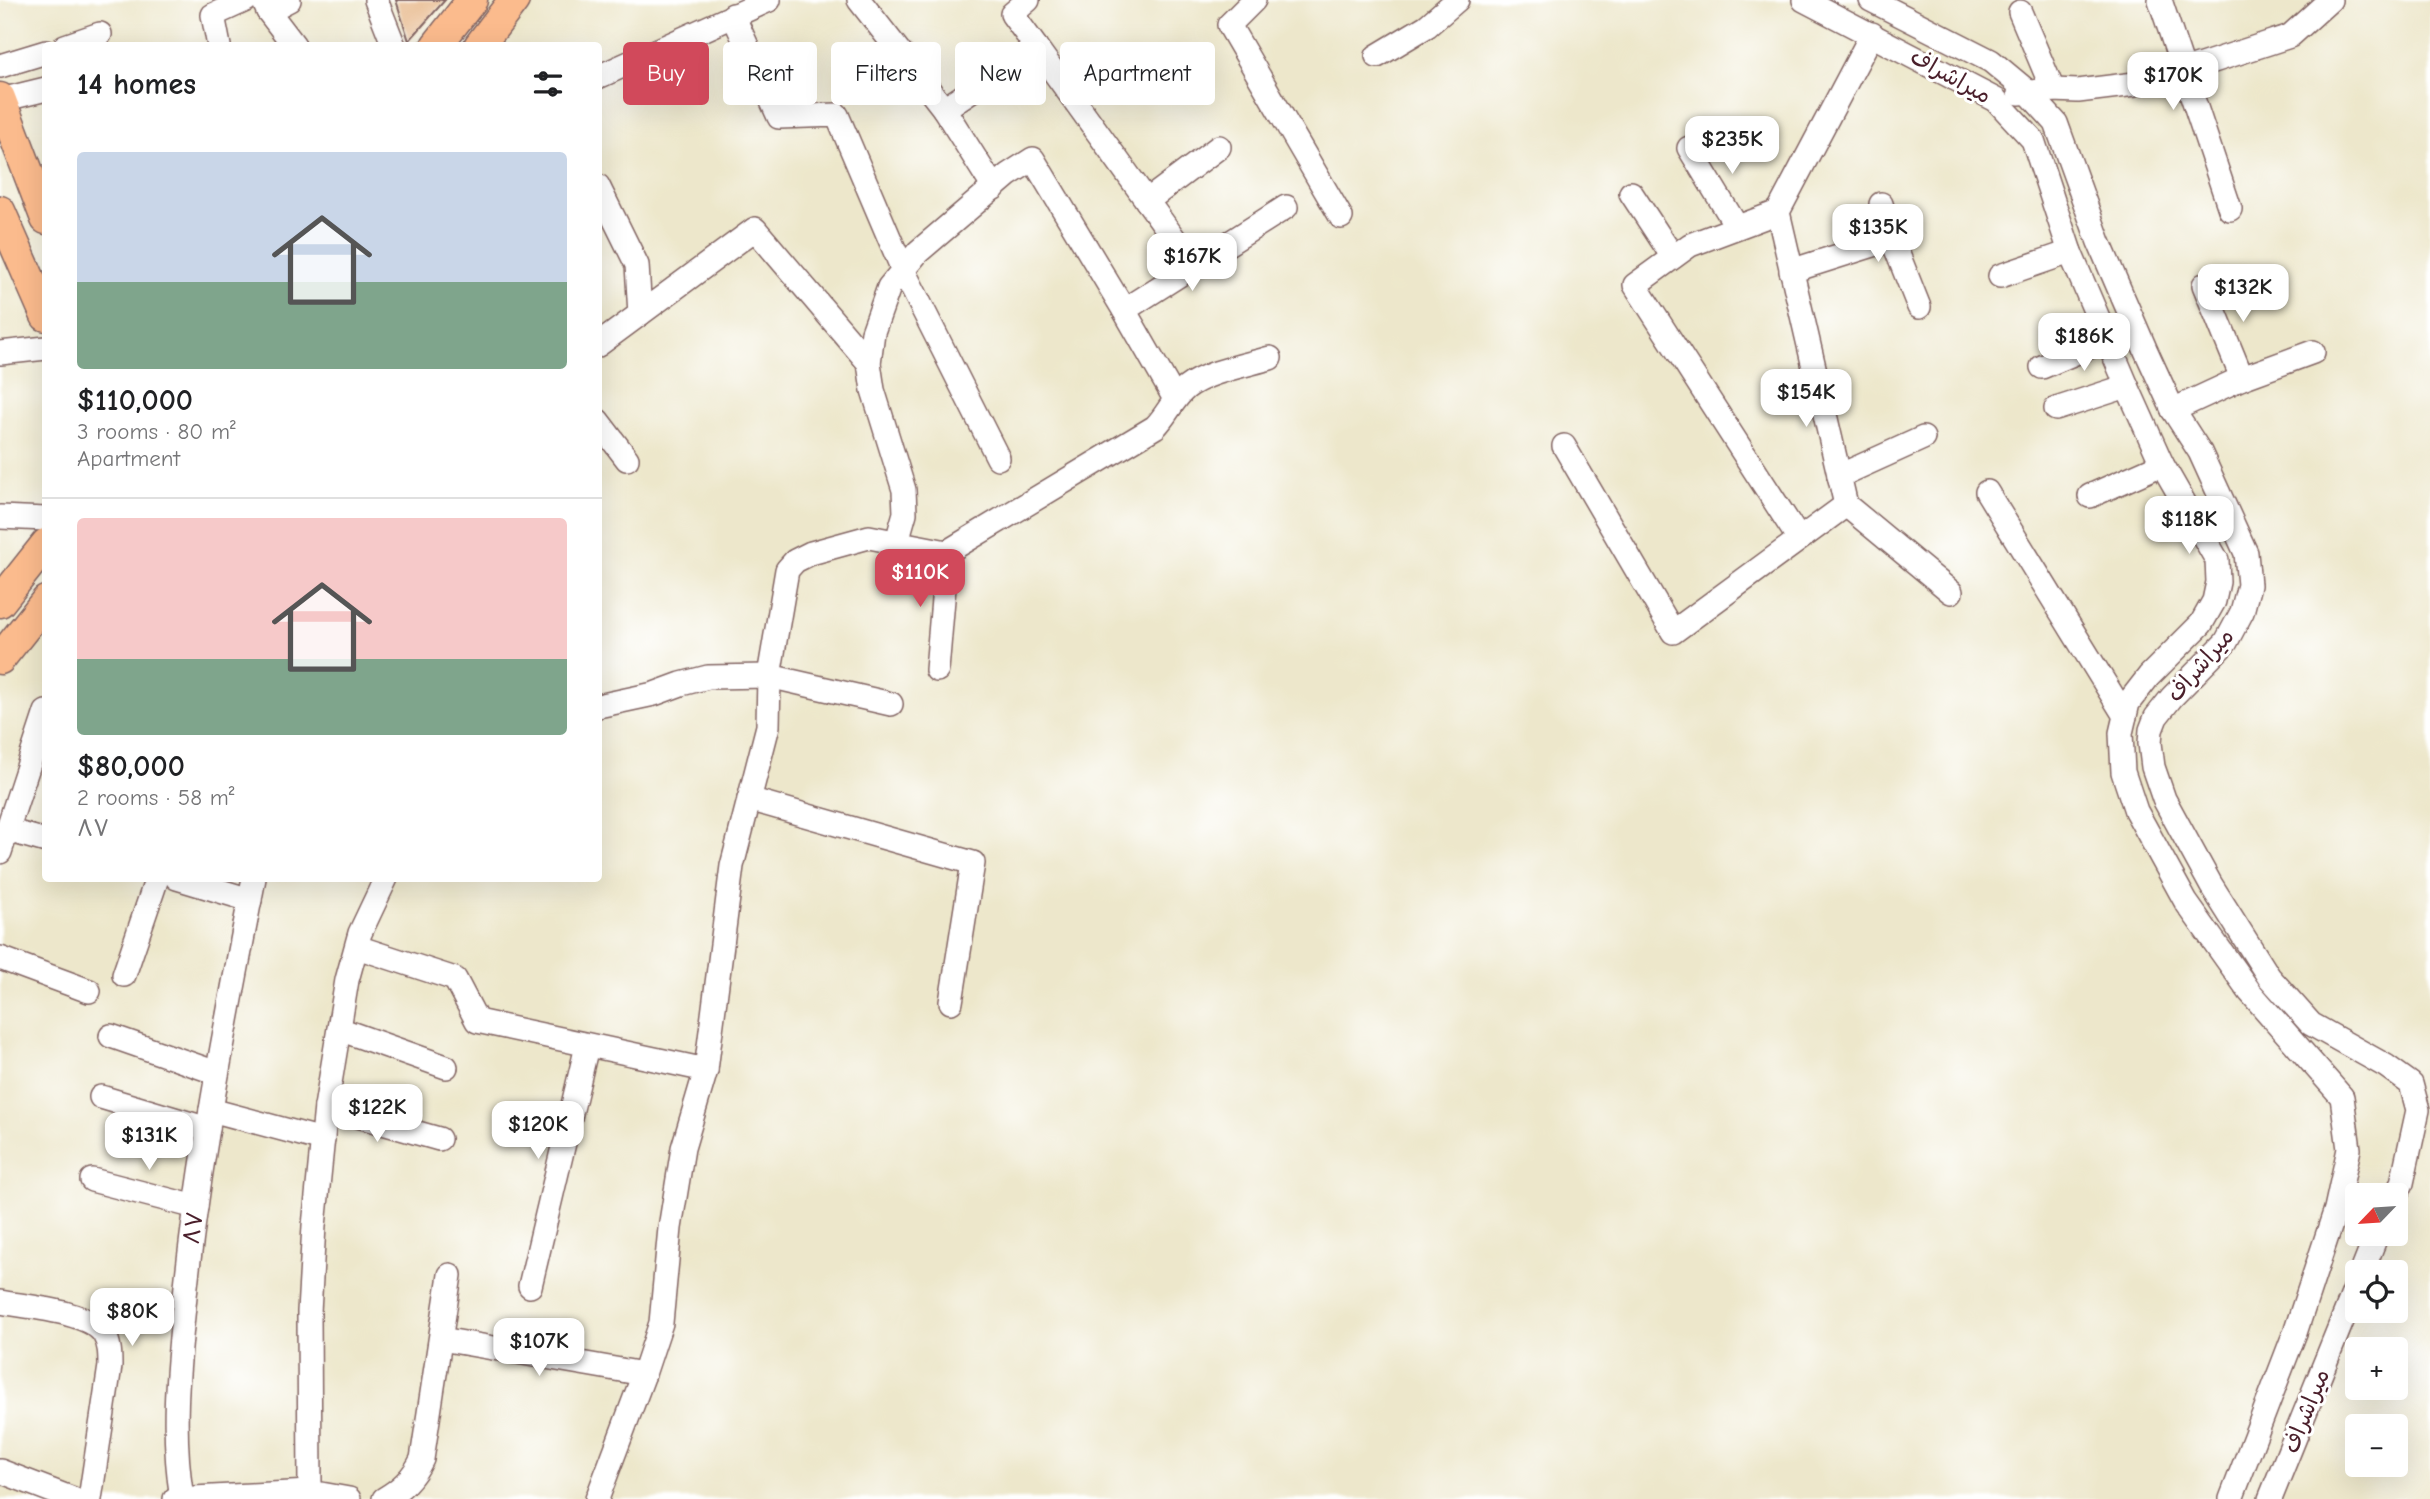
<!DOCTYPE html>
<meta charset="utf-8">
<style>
body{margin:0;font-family:"Comic Neue","Playpen Sans Arabic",sans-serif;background:#f6f6f6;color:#202124;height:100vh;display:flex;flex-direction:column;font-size:26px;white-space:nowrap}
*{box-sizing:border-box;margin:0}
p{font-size:23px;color:#757577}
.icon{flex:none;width:38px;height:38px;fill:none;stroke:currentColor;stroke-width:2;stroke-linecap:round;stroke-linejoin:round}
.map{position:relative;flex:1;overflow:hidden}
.panel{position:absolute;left:42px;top:42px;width:560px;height:840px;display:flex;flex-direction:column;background:#fff;border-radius:7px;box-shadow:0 7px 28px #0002}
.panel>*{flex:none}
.banner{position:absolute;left:623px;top:42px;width:665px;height:63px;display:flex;gap:14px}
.needle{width:46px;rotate:245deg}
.buttons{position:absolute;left:2345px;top:1183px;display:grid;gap:14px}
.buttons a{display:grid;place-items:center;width:63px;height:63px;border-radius:7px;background:#fff;box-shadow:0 7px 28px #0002;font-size:35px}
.price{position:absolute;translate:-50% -60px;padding:0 16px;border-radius:14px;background:#fff;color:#222;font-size:23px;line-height:46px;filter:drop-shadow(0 2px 4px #0008)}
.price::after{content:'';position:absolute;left:50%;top:42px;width:21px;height:16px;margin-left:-10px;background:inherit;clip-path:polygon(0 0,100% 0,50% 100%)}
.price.on{background:#d1495b;color:#fff}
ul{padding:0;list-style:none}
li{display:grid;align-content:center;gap:14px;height:371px;padding:0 35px}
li+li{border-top:2px solid #e0e0e0}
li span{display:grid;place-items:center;height:217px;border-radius:7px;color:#555}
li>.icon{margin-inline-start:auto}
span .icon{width:126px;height:126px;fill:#fffc;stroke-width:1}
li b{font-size:30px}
h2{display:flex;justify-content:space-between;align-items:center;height:84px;padding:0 35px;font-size:30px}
.chip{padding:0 24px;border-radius:7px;background:#fff;box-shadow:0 7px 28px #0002;font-size:24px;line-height:63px}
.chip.on{background:#d1495b;color:#fff}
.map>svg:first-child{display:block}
</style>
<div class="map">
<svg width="2430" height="1499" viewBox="0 0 2430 1499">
<rect width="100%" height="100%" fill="#fff"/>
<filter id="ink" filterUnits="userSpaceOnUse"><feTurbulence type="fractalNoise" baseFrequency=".0143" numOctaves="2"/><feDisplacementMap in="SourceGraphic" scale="14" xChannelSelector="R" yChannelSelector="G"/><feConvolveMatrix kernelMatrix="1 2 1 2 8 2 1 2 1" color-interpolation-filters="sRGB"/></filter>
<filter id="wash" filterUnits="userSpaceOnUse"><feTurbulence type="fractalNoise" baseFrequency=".00686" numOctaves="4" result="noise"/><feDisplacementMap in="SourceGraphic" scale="28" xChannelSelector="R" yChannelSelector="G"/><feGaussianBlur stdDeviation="1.57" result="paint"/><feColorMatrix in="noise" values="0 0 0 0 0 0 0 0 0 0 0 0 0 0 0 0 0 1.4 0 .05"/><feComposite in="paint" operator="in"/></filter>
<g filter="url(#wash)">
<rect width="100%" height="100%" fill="#ede7cb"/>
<g id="blocks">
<polygon fill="#e5b281" points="396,0 445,0 409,41"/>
</g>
</g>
<g filter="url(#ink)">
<use href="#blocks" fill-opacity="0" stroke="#836563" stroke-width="2"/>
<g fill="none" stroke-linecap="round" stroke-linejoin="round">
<defs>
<g id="minor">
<polyline points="263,0 268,11 294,45"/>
<polyline points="376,0 394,46"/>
<polyline points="859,0 944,109"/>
<polyline points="1028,0 1012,14 1036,47"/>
<polyline points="1254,0 1229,25 1341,217"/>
<polyline points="1804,0 1996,100 2033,140 2070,252 2127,386 2162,464 2217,560 2218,582 2214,601 2201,624 2149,676 2128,703 2121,733 2123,772 2136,811 2186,902 2250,992 2342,1097 2349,1149 2336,1209 2296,1330 2231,1499"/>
<polyline points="1871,0 1991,61 2027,91 2056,123 2099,242 2146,351 2173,410 2200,452 2246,553 2249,585 2242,612 2226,642 2172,697 2156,717 2151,730 2150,743 2153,767 2164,799 2211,885 2269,977 2311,1024 2386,1066 2411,1084 2418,1110 2402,1183 2396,1196"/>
<polyline points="2160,0 2230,209"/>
<polyline points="268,11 289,0"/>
<polyline points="2020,12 2053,90"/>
<polyline points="733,15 779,117 837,115 903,270 998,458"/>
<polyline points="65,46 100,34"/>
<polyline points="219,46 213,15 246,0"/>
<polyline points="1377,56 1427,26 1457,0"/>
<polyline points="0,66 46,52"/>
<polyline points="598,77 769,0"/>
<polyline points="2019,93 2053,90 2078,91 2135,84 2183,71 2290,36 2330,0"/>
<polyline points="1,100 46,89"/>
<polyline points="1689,148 1737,227"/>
<polyline points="598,186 637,265 640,314"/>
<polyline points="994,188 944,109 1036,47 1194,266"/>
<polyline points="1631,193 1673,257"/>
<polyline points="1147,201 1219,147"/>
<polyline points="1881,204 1892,239 1919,307"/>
<polyline points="1778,212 1690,245 1635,285 1799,539"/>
<polyline points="1791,271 1892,239"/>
<polyline points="2000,276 2070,252"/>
<polyline points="2204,285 2242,378"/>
<polyline points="598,345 755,229 869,363"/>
<polyline points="0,353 46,348"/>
<polyline points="2042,367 2108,339"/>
<polyline points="1175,399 1124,310 1286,207"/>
<polyline points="2056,409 2127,386"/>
<polyline points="2173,410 2242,378 2313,352"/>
<polyline points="598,421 627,459"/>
<polyline points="1564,446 1673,632 1846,505 1778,212 1872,34"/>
<polyline points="1839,476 1923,438"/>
<polyline points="1987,492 2125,716"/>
<polyline points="2090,496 2162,464"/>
<polyline points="1846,505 1951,592"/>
<polyline points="0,517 46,519"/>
<polyline points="897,541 905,513 904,490 873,390 869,363 873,332 889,287 918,252 1008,175 1033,159 1124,310"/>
<polyline points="937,670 947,552"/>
<polyline points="598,706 654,694 681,684 708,677 769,676 891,704"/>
<polyline points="749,799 973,863 951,1002"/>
<polyline points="7,830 46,841"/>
<polyline points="0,852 46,712"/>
<polyline points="177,878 250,900"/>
<polyline points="357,947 455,979 477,1021 706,1070"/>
<polyline points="0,958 89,991"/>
<polyline points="124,975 157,878"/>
<polyline points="339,1029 446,1067"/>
<polyline points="111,1036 217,1073"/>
<polyline points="101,1097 208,1129"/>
<polyline points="326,1107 439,1139"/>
<polyline points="211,1110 323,1140"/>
<polyline points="92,1180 196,1207"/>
<polyline points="2362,1272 2377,1234"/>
<polyline points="530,1286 587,1046"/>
<path d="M0,1302C26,1307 89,1311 104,1334C110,1344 110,1355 110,1366L90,1499"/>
<polyline points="441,1339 644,1374"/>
<polyline points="0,1471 73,1499"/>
<polyline points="310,1492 309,1312 314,1226 326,1107 347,980 360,933 386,878"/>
<path d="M182,1498C170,1426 179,1358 186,1286C201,1149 228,1014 254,878"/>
<polyline points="175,1499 310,1492 349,1499"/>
<path d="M384,1499C401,1489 413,1478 422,1459L450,1275"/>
<path d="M597,1499L644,1374L661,1323L670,1228L683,1148L706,1070L732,866L768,726L769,676L787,570L795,561L811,553L869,537L947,552L1155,427C1167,415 1173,399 1186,388C1206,372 1246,365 1270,358"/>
<polyline points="2270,1499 2357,1284"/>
</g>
<g id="major">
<polyline points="436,46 472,0"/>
<polyline points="479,46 514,0"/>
<polyline points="0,98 46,219"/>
<polyline points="0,211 46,316"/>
<polyline points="0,602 46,544"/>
<polyline points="0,659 46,601"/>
</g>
</defs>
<use href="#minor" stroke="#836563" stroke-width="26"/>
<use href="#major" stroke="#836563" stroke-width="33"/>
<use href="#minor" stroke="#fff" stroke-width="23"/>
<use href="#major" stroke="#fbbb8d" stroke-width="30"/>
</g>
</g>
<g text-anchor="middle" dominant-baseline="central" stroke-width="6" stroke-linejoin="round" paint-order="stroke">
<g font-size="23" fill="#4a1f2b" stroke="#fff">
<text transform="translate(1951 76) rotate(29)">میراشراف</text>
<text transform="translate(2200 665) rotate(-49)">میراشراف</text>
<text transform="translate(193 1228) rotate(-83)">۸۷</text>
<text transform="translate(2306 1411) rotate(-68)">میراشراف</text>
</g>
</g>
</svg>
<div class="buttons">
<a><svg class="needle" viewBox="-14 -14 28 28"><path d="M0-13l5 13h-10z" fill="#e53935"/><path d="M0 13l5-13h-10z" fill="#757577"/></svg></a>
<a><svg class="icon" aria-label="locate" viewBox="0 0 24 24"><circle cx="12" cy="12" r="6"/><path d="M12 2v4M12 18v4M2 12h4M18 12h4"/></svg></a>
<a>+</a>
<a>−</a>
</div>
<b class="price" style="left:2173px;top:112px">$170K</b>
<b class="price" style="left:1732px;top:176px">$235K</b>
<b class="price" style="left:1878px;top:264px">$135K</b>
<b class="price" style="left:1192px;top:293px">$167K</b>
<b class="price" style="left:2243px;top:324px">$132K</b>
<b class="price" style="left:2084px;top:373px">$186K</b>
<b class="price" style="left:1806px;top:429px">$154K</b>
<b class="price" style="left:2189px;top:556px">$118K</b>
<b class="price on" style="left:920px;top:609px">$110K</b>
<b class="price" style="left:377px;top:1144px">$122K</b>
<b class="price" style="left:538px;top:1161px">$120K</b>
<b class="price" style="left:149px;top:1172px">$131K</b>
<b class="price" style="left:132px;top:1348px">$80K</b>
<b class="price" style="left:539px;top:1378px">$107K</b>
<div class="banner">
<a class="chip on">Buy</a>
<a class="chip">Rent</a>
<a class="chip">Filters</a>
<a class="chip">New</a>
<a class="chip">Apartment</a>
</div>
<section class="panel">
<h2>14 homes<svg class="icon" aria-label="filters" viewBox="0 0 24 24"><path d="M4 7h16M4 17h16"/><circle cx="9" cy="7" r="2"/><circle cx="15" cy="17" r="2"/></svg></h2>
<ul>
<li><span style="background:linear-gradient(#c9d6e8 60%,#7fa58c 0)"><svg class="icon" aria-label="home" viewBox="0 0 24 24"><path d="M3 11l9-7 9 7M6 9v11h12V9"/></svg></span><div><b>$110,000</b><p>3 rooms · 80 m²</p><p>Apartment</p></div></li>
<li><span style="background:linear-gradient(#f6c9c9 65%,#7fa58c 0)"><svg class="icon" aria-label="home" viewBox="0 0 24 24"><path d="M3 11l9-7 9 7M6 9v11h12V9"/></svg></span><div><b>$80,000</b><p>2 rooms · 58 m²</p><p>۸۷</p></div></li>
</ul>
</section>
</div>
